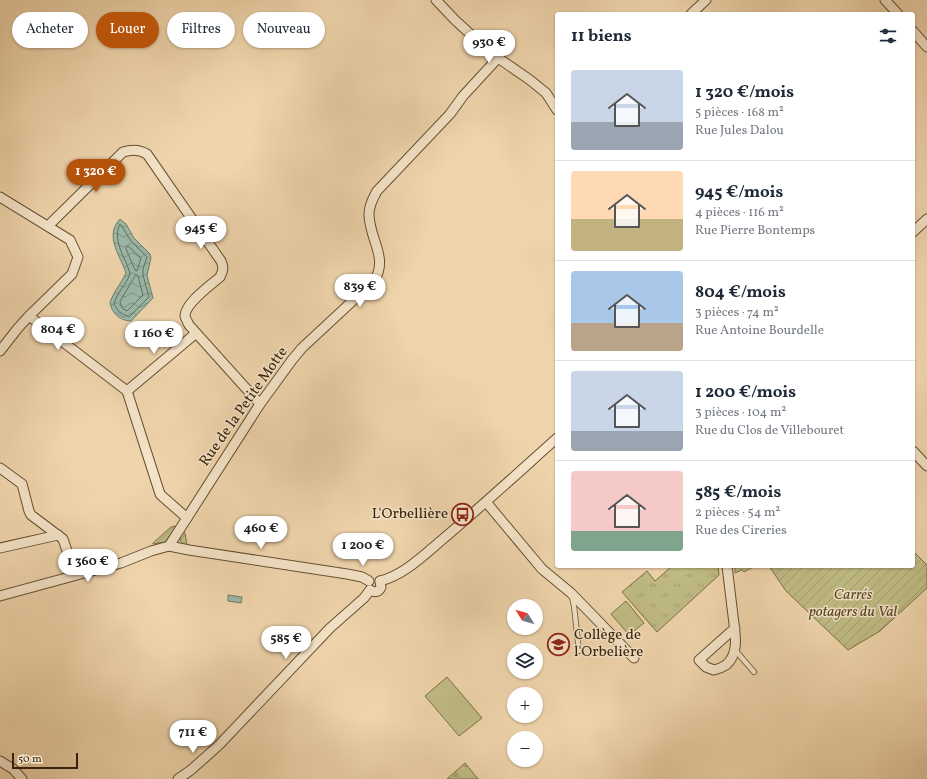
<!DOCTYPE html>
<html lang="fr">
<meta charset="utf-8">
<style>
body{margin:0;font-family:Vollkorn,serif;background:#f6f6f7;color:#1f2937;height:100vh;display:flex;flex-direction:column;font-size:15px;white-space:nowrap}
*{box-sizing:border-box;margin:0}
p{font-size:13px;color:#747a83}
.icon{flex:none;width:22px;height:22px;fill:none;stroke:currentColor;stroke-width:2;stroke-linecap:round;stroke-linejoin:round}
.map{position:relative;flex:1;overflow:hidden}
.side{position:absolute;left:555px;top:12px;width:360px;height:556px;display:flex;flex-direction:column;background:#fff;border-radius:4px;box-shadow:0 1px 3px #0004}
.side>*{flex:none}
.top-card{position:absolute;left:12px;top:12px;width:380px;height:36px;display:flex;gap:8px}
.needle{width:26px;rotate:307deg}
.buttons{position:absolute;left:507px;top:599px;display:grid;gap:8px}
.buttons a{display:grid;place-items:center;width:36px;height:36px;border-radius:50%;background:#fff;box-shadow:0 1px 3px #0004;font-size:20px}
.scale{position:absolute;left:12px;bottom:10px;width:66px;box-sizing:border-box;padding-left:4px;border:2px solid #37240b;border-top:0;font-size:11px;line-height:14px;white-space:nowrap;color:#37240b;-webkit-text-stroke:3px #f5e4c9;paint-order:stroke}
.price{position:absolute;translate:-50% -34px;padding:0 9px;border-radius:14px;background:#fff;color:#222;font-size:13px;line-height:26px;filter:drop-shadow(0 1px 2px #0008)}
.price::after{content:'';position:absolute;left:50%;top:24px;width:12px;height:9px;margin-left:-6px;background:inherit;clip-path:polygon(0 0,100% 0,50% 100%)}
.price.active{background:#b45309;color:#fff}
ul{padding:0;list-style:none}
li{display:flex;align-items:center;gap:12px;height:100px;padding:0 16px}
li+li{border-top:1px solid #e0e1e3}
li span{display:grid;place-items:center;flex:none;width:112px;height:80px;border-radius:4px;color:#555}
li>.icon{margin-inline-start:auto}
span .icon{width:48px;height:48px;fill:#fffc;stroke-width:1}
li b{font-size:17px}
h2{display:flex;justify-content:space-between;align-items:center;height:48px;padding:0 16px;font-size:17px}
.chip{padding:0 14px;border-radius:18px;background:#fff;box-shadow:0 1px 3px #0004;font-size:14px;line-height:36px}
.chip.active{background:#b45309;color:#fff}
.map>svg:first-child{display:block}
</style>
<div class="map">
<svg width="927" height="779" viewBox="0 0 927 779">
<defs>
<pattern id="grass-tufts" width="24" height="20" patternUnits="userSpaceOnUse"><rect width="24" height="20" fill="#c0bc85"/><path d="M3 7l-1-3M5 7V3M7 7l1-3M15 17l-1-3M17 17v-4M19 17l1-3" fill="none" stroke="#a6a172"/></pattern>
<pattern id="forest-firs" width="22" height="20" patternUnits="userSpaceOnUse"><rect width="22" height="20" fill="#c0bc85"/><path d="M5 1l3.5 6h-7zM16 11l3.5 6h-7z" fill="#a6a172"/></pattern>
<pattern id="garden-furrows" width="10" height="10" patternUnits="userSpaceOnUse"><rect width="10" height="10" fill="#c0bc85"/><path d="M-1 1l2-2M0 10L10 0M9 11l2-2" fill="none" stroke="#a6a172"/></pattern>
<pattern id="water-waves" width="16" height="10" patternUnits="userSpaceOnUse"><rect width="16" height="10" fill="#9ab9aa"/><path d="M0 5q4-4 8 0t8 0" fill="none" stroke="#7e9689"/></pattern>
</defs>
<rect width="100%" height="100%" fill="#f0d5ac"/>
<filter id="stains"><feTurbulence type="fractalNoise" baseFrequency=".005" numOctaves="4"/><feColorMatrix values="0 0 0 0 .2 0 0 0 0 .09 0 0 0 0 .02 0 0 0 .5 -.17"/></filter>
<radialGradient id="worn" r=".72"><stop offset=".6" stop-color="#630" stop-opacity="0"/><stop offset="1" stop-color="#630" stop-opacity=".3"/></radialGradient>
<polygon fill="url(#grass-tufts)" stroke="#7c7048" points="672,566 718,566 719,575 657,632 622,592 647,571 655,581"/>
<polygon fill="url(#forest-firs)" stroke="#7c7048" points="465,763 478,779 447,779"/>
<g fill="#c0bc85" stroke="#7c7048">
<polygon points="626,601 644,623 629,635 611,614"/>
<polygon points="447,677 482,718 459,736 425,696"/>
</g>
<g fill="url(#garden-furrows)" stroke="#7c7048">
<polygon points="177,526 165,542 153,544 153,543 171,527"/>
<path d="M183,531L185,533L187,545C178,543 179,538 183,531Z"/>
<polygon points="913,551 927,565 927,588 880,631 848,650 786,591 769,566 913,566"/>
<polygon points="735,566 755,566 744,572 742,570 735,573"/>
</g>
<g fill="url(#water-waves)" stroke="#727d6a">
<path d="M120,219L126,224L134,238L150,254L151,258L147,275L153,298L131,321C121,321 112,314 110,303C113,292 121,284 126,273C120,255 104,236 120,219Z"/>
<polygon points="228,595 242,597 241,603 228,601"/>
</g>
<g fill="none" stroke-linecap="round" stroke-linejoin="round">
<g stroke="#686e5a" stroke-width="1">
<path d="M121,225L131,241L147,257L143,269V275L149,297L129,317L119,312L114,304C117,292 126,285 130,274C126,257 113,244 119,226Z"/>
<polygon points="128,246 141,258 137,271 135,270 126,249"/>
<polygon points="136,275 138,276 143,295 127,311 122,308 120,302"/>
</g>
<defs>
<g id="lane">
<polyline points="572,597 574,606 579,651"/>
<polyline points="735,650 754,672"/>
</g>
<g id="street">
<polyline points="436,0 455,20 491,53 530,80 546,93 557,110"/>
<polyline points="885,0 898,14"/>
<polyline points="691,14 706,0"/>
<polyline points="913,31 927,47"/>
<polyline points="0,197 70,240 78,257 72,274 29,316 127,391 160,494 163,497 187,518"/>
<path d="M48,226L123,152C132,149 139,149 147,154L221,261C224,268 223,271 220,277C211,285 185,303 185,316C186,319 188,323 189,325L260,404"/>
<polyline points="913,232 927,219"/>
<polyline points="0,351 18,328 29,316"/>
<polyline points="127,391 195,334"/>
<polyline points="913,451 927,466"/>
<polyline points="0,468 22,484 29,511 31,515 63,539 75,575"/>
<polyline points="486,502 542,569 571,593 634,658"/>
<polyline points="169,546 189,550 347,574 362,577 369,581"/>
<polyline points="0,548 58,535"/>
<path d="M727,566L734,624C736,638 738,655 726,665C723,667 718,669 714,670L706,667L699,660L735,628"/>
<path d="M380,581C404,575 424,555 443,539C482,506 519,472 557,438"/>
<path d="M370,590C375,593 379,592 381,587L380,581"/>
<path d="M0,596L121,563L151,551L169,546L260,404L292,360L302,348L374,281C389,258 369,239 369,214C369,206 373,198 377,191L450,114L463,96L498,58"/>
<polyline points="0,761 13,769 22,779"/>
<polyline points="178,779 191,770 219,745 330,628 364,598 370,590"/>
</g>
</defs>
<use href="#lane" stroke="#655033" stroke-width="6"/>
<use href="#street" stroke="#655033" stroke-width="11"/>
<use href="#lane" stroke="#f5e4c9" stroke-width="4.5"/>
<use href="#street" stroke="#f5e4c9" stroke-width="9"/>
</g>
<defs>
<symbol id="bus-ring" viewBox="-11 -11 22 22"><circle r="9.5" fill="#f5e4c9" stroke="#8f2418" stroke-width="1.5"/><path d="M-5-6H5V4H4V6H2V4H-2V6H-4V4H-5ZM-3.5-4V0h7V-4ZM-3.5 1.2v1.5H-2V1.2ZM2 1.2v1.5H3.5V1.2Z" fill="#8f2418"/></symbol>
<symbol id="school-ring" viewBox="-11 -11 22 22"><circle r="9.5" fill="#f5e4c9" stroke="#8f2418" stroke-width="1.5"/><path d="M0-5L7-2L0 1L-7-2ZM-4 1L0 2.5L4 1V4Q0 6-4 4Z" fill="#8f2418"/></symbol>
</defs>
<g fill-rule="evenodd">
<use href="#bus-ring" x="450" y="502" width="25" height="25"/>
<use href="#school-ring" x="546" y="632" width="25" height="25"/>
</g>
<g text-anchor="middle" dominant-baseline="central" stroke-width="3" stroke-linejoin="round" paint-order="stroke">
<g font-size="15" fill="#37240b" stroke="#f5e4c9">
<text transform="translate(244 407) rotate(-55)">Rue de la Petite Motte</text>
</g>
<g font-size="15" fill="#37240b" stroke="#f5e4c9" text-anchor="end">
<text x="448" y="514">L'Orbellière</text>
<text x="574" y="635" text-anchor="start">Collège de<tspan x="574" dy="17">l'Orbelière</tspan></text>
</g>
<g font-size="15" font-style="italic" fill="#594a2a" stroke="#f5e4c9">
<text x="853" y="595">Carrés<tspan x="853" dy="17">potagers du Val</tspan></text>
</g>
</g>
<rect width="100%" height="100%" filter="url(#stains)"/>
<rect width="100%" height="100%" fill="url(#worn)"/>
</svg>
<div class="buttons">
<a><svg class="needle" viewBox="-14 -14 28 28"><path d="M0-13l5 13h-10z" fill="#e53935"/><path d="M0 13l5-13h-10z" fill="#747a83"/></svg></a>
<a><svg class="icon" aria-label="layers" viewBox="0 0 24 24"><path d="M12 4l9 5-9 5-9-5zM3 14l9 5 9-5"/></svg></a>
<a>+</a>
<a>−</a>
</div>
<div class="scale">50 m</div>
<b class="price" style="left:489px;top:64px">930 €</b>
<b class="price active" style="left:96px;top:193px">1 320 €</b>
<b class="price" style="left:201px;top:250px">945 €</b>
<b class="price" style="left:360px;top:308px">839 €</b>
<b class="price" style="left:58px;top:351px">804 €</b>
<b class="price" style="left:154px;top:355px">1 160 €</b>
<b class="price" style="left:261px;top:550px">460 €</b>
<b class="price" style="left:363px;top:567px">1 200 €</b>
<b class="price" style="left:88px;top:583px">1 360 €</b>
<b class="price" style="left:286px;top:660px">585 €</b>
<b class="price" style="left:193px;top:754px">711 €</b>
<div class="top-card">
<a class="chip">Acheter</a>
<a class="chip active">Louer</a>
<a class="chip">Filtres</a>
<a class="chip">Nouveau</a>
</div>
<section class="side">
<h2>11 biens<svg class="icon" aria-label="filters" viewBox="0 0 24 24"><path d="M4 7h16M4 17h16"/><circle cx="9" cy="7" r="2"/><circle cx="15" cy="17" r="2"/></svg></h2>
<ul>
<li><span style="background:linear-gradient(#c9d6e8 65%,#9aa5b1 0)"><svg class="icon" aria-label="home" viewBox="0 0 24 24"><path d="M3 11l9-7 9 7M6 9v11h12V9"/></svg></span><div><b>1 320 €/mois</b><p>5 pièces · 168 m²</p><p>Rue Jules Dalou</p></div></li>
<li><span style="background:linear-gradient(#ffd9b3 60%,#c2b280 0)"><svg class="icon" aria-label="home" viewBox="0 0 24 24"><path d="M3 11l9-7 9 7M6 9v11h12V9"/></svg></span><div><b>945 €/mois</b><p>4 pièces · 116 m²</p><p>Rue Pierre Bontemps</p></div></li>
<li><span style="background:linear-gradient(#a9c7e8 65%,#b9a48a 0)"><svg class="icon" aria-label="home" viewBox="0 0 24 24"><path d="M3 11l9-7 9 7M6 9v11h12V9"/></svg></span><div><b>804 €/mois</b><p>3 pièces · 74 m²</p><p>Rue Antoine Bourdelle</p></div></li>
<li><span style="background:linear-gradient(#c9d6e8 75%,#9aa5b1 0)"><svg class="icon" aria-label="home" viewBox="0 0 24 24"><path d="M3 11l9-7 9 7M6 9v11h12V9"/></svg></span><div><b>1 200 €/mois</b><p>3 pièces · 104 m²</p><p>Rue du Clos de Villebouret</p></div></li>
<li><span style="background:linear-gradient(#f6c9c9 75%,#7fa58c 0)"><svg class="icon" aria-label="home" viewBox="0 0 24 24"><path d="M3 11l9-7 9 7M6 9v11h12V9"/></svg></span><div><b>585 €/mois</b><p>2 pièces · 54 m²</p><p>Rue des Cireries</p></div></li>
</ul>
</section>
</div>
